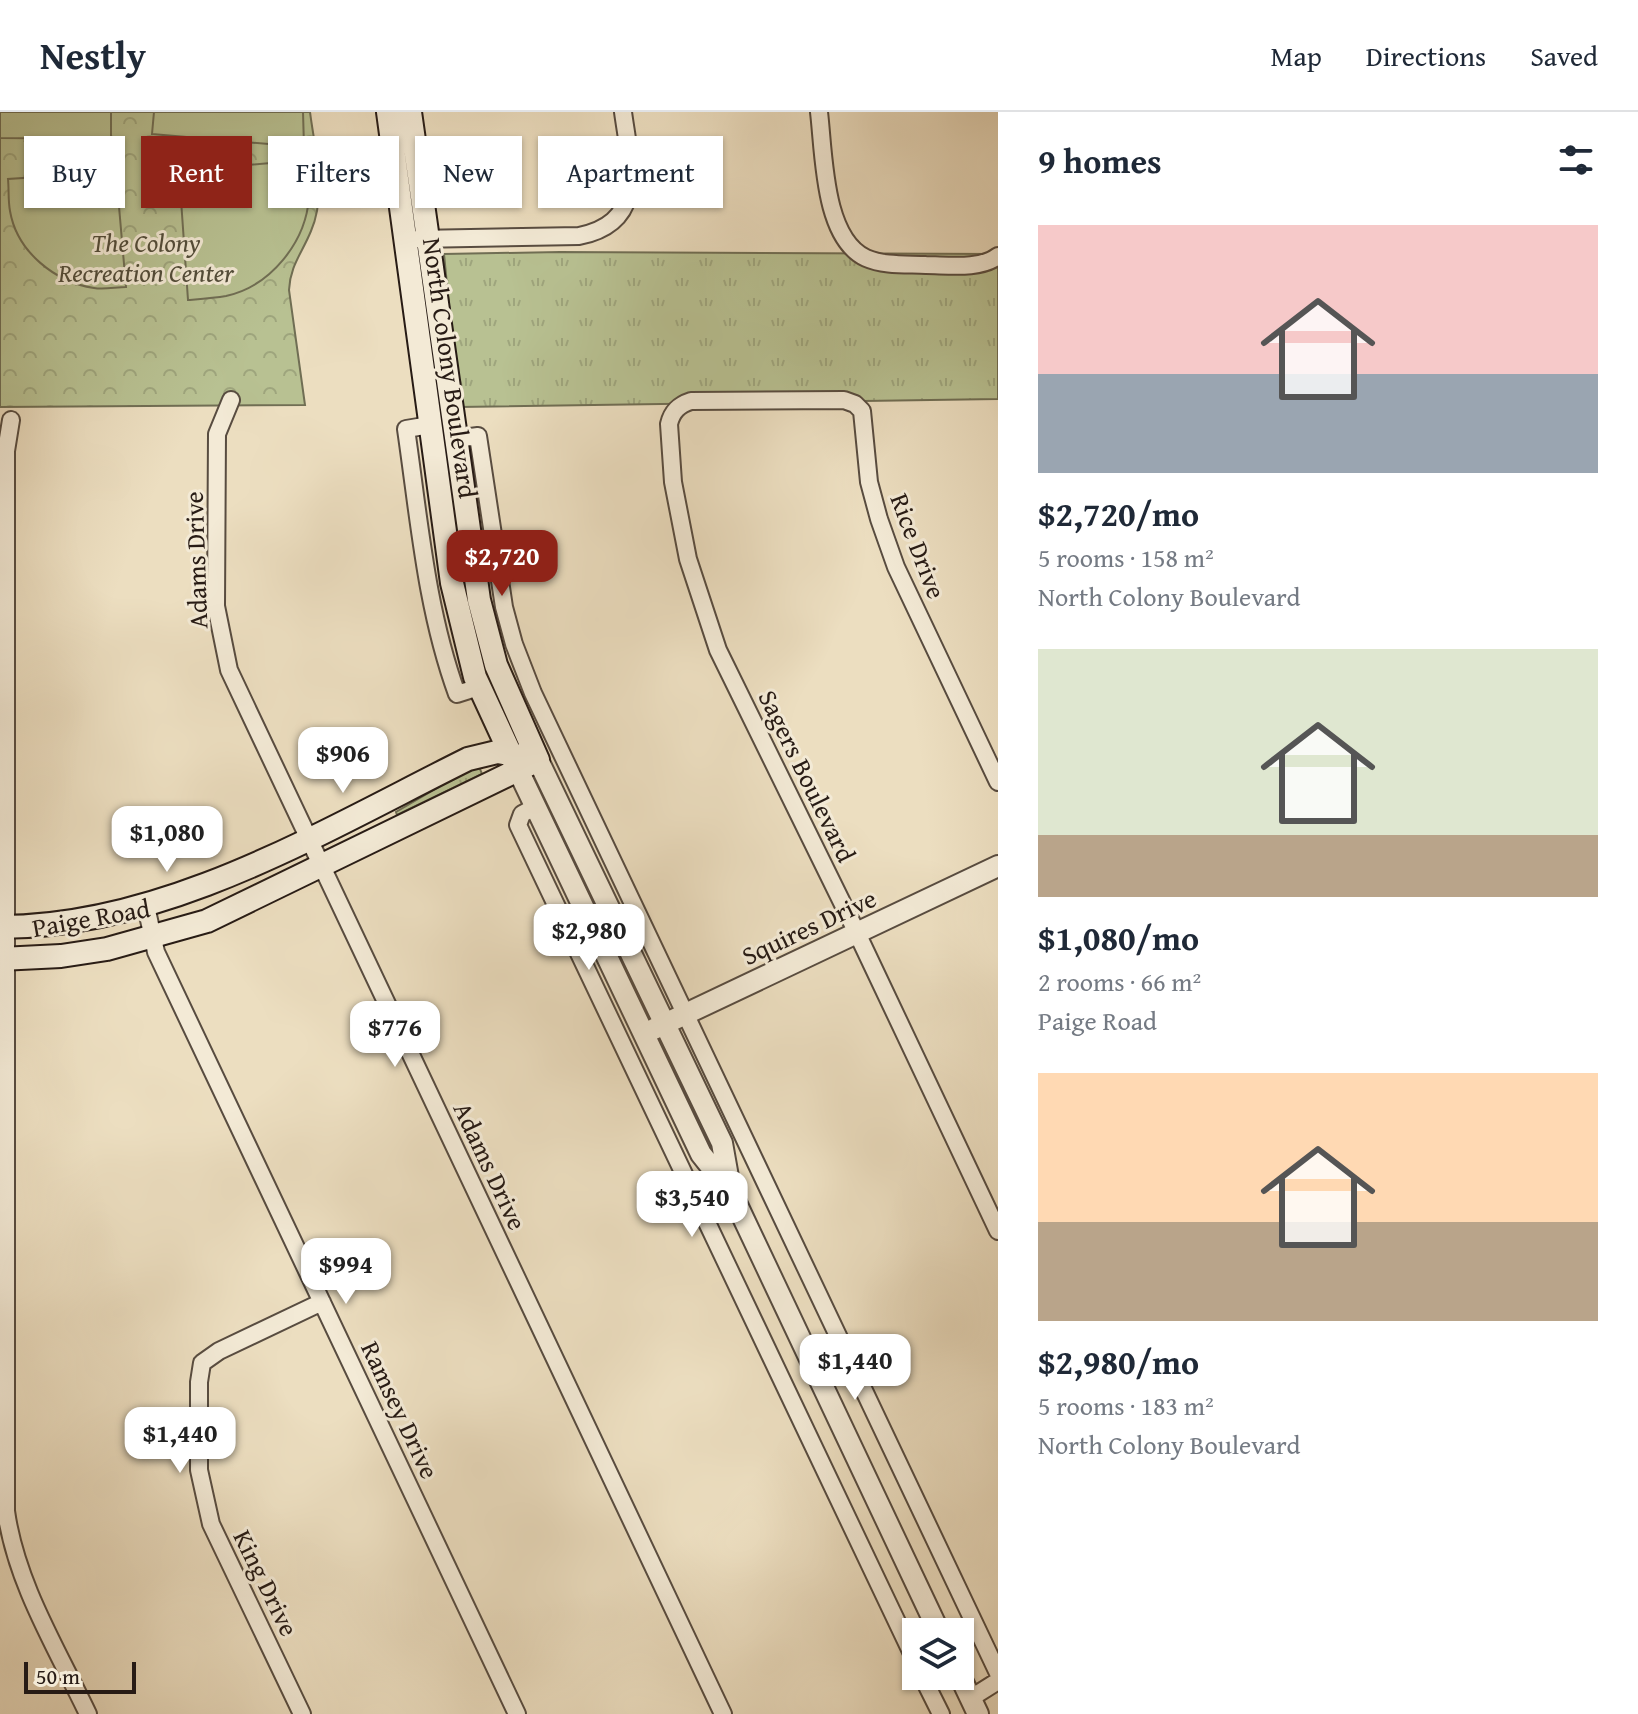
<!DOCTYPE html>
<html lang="en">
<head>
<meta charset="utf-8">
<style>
	:root { --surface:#fff; --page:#f2f2f3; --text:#1f2937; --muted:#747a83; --line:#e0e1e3; --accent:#8f2418 }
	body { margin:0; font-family:"Gentium Book Plus",serif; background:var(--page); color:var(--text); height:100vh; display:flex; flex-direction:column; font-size:30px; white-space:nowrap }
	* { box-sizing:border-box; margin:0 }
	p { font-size:26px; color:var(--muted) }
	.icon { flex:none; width:44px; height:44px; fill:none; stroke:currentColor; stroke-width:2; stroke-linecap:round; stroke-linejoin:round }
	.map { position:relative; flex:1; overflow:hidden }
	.panel { display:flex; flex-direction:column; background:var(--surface); width:640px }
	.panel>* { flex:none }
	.hud { position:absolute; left:24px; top:24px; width:760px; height:72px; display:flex; gap:16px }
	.buttons { position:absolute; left:902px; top:1506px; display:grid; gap:16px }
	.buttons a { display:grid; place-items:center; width:72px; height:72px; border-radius:0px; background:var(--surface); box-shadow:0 2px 6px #0004; font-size:40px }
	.scale { position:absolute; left:24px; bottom:20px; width:112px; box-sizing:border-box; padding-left:8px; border:4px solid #271b15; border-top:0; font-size:22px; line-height:28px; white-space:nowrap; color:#271b15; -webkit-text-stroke:6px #f3ead6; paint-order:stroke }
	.price { position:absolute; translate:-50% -68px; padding:0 18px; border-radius:16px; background:#fff; color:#222; font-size:26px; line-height:52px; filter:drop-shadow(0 2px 4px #0008) }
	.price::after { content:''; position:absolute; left:50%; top:48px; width:24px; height:18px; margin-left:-12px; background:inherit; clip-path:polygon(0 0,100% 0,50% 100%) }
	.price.active { background:var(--accent); color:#fff }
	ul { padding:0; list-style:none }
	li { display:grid; align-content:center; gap:16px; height:424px; padding:0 40px }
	li span { display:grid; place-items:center; height:248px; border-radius:0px; color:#555 }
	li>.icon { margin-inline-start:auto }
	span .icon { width:144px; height:144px; fill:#fffc; stroke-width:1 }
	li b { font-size:34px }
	h2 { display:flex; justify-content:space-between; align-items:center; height:96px; padding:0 40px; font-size:34px }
	.chip { padding:0 28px; border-radius:0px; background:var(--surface); box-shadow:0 2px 6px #0004; font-size:28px; line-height:72px }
	.chip.active { background:var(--accent); color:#fff }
	header { display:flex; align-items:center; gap:48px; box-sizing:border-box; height:112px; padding:0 40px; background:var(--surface); border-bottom:2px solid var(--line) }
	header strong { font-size:38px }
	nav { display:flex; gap:44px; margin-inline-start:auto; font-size:28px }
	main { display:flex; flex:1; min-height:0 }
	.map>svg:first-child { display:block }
	.grass { fill:url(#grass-tufts); stroke:#706e54; stroke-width:2 }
	.park { fill:url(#park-crowns); stroke:#706e54; stroke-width:2 }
	.pitch { fill:#b8c192; stroke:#706e54; stroke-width:2 }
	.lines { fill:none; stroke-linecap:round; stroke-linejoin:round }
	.minor-casing { stroke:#584c40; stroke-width:20 }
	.tertiary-casing { stroke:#584c40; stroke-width:24 }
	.secondary-casing { stroke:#271b15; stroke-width:26 }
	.minor { stroke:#f3ead6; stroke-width:16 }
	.tertiary { stroke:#f3ead6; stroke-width:20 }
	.secondary { stroke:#f3ead6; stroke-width:22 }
	.labels { text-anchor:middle; stroke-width:6; stroke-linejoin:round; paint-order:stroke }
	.park-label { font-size:26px; font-style:italic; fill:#524d3a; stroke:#f3ead6 }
	.street-label { font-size:26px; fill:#271b15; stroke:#f3ead6 }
</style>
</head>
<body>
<header>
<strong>Nestly</strong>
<nav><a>Map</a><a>Directions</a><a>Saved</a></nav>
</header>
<main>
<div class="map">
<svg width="998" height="1602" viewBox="0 0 998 1602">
	<defs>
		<pattern id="grass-tufts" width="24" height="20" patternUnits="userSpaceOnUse" patternTransform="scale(2)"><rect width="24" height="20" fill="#b8c192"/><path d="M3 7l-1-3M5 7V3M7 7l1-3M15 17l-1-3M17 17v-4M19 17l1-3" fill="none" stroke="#9ea57d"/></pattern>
		<pattern id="park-crowns" width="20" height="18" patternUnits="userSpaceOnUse" patternTransform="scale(2)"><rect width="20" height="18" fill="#b8c192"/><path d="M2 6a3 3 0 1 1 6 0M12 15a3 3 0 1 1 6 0" fill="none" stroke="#9ea57d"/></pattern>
	</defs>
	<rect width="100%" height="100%" fill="#ecdec0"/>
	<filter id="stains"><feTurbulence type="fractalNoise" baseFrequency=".0025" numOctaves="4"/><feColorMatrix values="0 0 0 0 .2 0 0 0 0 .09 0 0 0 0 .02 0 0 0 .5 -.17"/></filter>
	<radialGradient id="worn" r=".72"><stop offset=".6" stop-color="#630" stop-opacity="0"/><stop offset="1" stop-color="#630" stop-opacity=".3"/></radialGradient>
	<path class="grass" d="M560 140 998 142V287L459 295 444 142Z
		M478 652 482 662 397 703 396 700Z"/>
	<path class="park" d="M0 0H310C315 39 327 82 311 119 302 141 290 154 289 178L305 293 0 295Z"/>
	<path class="pitch" d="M0 0H111V27L0 26Z
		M154 0H303L304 35 152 22Z
		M304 48C306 59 310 73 309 85 306 130 271 174 226 184 214 186 200 187 188 188L179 59Z
		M116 60 126 175C116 175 104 178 94 176 55 170 17 140 10 99 8 89 9 77 8 67Z"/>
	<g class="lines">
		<defs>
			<path id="minor" d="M819 0C824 41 823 126 866 146 884 154 907 152 926 153 947 153 980 158 998 144
				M417 127 579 124C648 110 630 52 623 0
				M231 288 217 322 216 494 229 558 723 1602
				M11 308 6 339V1399C16 1471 57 1537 88 1602
				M430 313 406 317C419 406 426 497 457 582L479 575
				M455 327 478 324 504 495 514 532 533 581 998 1561
				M998 670 896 455 879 407 869 370 862 299 855 292 844 288 691 289C679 293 672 299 669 312L673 370 688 447 718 538 857 821 998 1119
				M535 695 522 702 518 713 916 1550
				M146 794 156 840 517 1602
				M922 1564 941 1602
				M971 1586 998 1569
				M302 1602 211 1412 199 1358V1270L202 1251 219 1239 322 1190"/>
			<path id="tertiary" d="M538 648 722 1031 730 1076
				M518 658 701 1042 731 1080 939 1520
				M654 917 998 754
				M960 1564 978 1602"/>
			<path id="secondary" d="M388 0 452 471 475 565 518 658
				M410 0 479 488 496 553 538 648
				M0 815C166 815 323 719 468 647L497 640 522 644
				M0 847 61 844 107 837 207 809 530 652"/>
		</defs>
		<use href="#minor" class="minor-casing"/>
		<use href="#tertiary" class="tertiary-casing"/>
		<use href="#secondary" class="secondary-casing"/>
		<use href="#minor" class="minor"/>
		<use href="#tertiary" class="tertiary"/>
		<use href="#secondary" class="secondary"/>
	</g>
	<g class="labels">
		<g class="park-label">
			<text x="146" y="140">The Colony<tspan x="146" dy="30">Recreation Center</tspan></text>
		</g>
		<g class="street-label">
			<text transform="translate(450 256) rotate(82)" y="9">North Colony Boulevard</text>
			<text transform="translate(918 434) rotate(69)" y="9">Rice Drive</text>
			<text transform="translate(196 448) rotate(-92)" y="9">Adams Drive</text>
			<text transform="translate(807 664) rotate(64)" y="9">Sagers Boulevard</text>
			<text transform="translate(91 806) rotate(-10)" y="9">Paige Road</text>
			<text transform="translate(809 815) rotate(-25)" y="9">Squires Drive</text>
			<text transform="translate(490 1054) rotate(65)" y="9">Adams Drive</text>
			<text transform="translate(400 1298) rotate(65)" y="9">Ramsey Drive</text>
			<text transform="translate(266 1471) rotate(64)" y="9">King Drive</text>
		</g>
	</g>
	<rect width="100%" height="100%" filter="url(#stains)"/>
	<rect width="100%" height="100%" fill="url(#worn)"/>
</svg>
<div class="buttons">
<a><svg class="icon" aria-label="layers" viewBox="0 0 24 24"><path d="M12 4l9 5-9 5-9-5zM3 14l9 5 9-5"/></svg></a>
</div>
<div class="scale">50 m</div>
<b class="price active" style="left:502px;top:486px">$2,720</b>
<b class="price" style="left:343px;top:683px">$906</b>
<b class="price" style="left:167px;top:762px">$1,080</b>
<b class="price" style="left:589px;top:860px">$2,980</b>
<b class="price" style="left:395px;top:957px">$776</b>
<b class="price" style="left:692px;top:1127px">$3,540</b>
<b class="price" style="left:346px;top:1194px">$994</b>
<b class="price" style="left:855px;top:1290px">$1,440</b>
<b class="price" style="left:180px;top:1363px">$1,440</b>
<div class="hud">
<a class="chip">Buy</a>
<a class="chip active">Rent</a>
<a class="chip">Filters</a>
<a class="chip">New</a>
<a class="chip">Apartment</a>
</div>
</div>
<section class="panel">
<h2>9 homes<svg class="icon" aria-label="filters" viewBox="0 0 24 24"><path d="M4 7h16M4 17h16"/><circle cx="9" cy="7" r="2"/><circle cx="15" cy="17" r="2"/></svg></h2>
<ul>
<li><span style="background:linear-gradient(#f6c9c9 60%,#9aa5b1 0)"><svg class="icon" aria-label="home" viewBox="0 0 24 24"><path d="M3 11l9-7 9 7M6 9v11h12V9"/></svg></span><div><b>$2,720/mo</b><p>5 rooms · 158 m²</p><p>North Colony Boulevard</p></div></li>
<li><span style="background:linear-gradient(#dfe7d0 75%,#b9a48a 0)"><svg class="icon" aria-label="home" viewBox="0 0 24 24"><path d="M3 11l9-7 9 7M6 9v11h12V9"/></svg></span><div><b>$1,080/mo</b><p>2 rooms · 66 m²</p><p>Paige Road</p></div></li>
<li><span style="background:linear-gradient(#ffd9b3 60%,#b9a48a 0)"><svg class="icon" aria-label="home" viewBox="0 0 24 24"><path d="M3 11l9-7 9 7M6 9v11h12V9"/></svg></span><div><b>$2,980/mo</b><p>5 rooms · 183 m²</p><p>North Colony Boulevard</p></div></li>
</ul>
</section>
</main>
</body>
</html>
